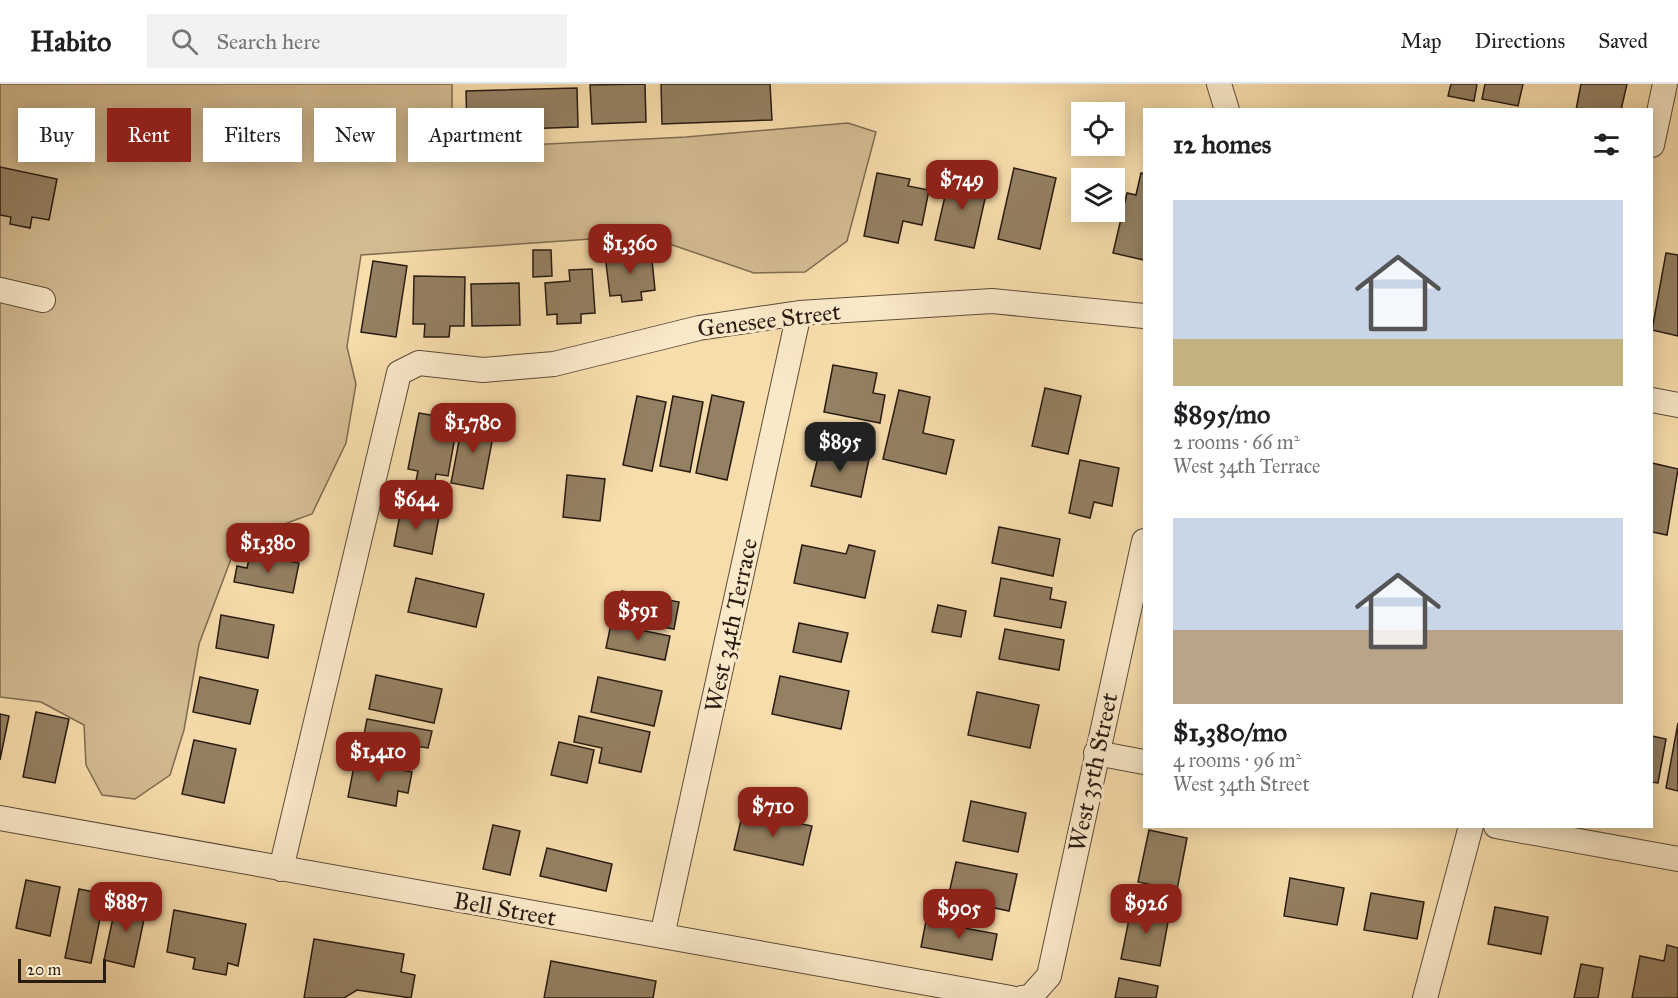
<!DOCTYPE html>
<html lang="en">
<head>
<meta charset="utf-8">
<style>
	:root { --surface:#fff; --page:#f2f2f2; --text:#202124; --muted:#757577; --line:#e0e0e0; --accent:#8f2418 }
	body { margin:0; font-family:"IM FELL Great Primer",serif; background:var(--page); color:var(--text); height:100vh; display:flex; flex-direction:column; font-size:22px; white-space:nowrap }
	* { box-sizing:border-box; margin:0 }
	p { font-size:20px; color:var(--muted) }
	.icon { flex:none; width:33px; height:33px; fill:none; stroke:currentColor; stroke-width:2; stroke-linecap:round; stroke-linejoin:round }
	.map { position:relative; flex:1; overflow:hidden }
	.details { position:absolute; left:1143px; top:24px; width:510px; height:720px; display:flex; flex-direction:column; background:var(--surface); border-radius:0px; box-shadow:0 3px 15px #0003 }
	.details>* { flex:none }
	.top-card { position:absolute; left:18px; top:24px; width:570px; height:54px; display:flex; gap:12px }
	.tools { position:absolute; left:1071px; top:18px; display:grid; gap:12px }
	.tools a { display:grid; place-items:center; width:54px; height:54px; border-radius:0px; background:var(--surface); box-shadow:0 3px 15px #0003; font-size:30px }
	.scale { position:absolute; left:18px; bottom:15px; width:88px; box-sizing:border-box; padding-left:6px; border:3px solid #271b12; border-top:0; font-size:16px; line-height:21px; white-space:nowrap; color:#271b12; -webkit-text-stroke:4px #fae9c9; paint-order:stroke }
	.price { position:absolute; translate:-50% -51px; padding:0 14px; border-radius:12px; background:var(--accent); color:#fff; font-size:20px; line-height:39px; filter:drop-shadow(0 2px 3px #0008) }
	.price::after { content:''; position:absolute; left:50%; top:36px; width:18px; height:14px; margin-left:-9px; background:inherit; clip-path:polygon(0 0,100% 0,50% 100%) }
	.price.active { background:#222; color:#fff }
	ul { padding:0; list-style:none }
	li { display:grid; align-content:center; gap:12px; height:318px; padding:0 30px }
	li span { display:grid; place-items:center; height:186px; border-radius:0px; color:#555 }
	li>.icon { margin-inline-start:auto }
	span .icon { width:108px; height:108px; fill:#fffc; stroke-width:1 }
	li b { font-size:26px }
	h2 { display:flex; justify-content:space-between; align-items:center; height:72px; padding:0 30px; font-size:26px }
	.tag { padding:0 21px; border-radius:0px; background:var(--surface); box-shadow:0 3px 15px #0003; font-size:21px; line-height:54px }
	.tag.active { background:var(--accent); color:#fff }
	header { display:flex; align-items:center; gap:36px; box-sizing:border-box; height:84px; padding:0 30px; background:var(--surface); border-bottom:2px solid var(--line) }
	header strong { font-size:28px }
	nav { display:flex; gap:33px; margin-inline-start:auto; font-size:21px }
	.search { width:420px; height:54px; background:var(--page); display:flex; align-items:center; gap:15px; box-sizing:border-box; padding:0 21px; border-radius:0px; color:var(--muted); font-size:22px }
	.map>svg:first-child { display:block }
	.green { fill:#d4bc92; stroke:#7e6c52; stroke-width:1.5 }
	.building { fill:#948062; stroke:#271b12; stroke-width:1.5 }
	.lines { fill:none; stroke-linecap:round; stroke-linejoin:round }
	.street-casing { stroke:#5b4c38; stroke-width:26 }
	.street { stroke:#fae9c9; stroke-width:24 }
	.labels { text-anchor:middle; stroke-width:6; stroke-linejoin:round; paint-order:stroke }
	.street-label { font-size:24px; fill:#271b12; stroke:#fae9c9 }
</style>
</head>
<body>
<header>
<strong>Habito</strong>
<div class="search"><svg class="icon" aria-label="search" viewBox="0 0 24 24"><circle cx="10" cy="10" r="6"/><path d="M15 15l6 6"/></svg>Search here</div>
<nav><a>Map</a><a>Directions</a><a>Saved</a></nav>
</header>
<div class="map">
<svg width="1678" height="914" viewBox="0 0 1678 914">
	<rect width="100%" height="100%" fill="#f8ddac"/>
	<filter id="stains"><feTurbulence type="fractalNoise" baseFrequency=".00333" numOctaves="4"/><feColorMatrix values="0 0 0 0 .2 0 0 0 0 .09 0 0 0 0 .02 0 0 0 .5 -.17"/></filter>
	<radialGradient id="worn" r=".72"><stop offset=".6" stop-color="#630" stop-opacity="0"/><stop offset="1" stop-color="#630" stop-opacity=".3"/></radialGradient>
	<path class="green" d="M0 0H452V46L467 64 686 53 848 39 876 48 847 157 805 188 754 189 655 155H591L361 171 347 263 356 300 346 359 312 430 265 447 234 467 199 560 184 646 170 691 135 715 102 711 86 681 84 641 41 618 0 613Z"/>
	<path class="building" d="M645 0 646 38 592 40 590 1Z
		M661 0H770L772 36 662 40Z
		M1451 0H1477L1474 17 1448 12Z
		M1485 0H1523L1518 22 1482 15Z
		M1581 0H1627L1621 26H1576Z
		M577 4 578 43 467 47 466 7Z
		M0 83 57 95 49 136 32 133 30 144 10 140 11 133 0 131Z
		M1014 84 1056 94 1040 165 998 155Z
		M877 89 910 95 908 102 929 106 922 141 903 137 898 159 864 152Z
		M1141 89 1144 90V176L1113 169 1127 109 1136 111Z
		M959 90 989 97 974 164 935 156 948 99 956 101Z
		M533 166H551L552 192 533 193Z
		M651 166 655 206 641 208 642 216 622 218 621 211 610 212 605 171Z
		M1666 169 1678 171V252L1652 246Z
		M373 177 407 182 396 253 361 248Z
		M592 185 595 229 581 230V239L557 240V230L547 231 545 199 570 197 569 186Z
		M414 192 465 193 464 242H450L449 253H424L425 240H413Z
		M519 199 520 241 472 242 471 200Z
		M833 281 877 289 873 309 885 311 880 339 824 328Z
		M1045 304 1081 312 1068 370 1032 362Z
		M899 306 930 313 923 349 954 356 946 390 883 375Z
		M712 311 744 318 727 396 696 389Z
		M637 312 666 318 652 387 623 381Z
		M673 312 703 318 690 388 660 382Z
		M419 329 458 336 448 392 436 390 432 416 413 412 418 387 408 385Z
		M463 336 495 342 483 405 451 399Z
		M820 365 869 375 861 413 811 402Z
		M1080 376 1119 384 1112 422 1094 418 1090 434 1069 429Z
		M1652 379 1678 385 1667 451 1652 448Z
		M567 391 605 395 600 437 563 433Z
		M401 425 439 433 432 470 394 462Z
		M999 443 1060 455 1053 492 992 479Z
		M802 461 846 470 849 461 875 467 865 514 794 499Z
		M250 470 299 479 293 509 234 498 237 482 247 484Z
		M416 494 484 510 476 543 408 528Z
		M1001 494 1052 504 1050 515 1066 518 1061 544 994 532Z
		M622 507 679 518 674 545 617 534Z
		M938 521 966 527 961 553 932 548Z
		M221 531 274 541 268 574 216 564Z
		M799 539 848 549 841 578 793 568Z
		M611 540 670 552 665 576 606 564Z
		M1005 545 1064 556 1059 586 999 575Z
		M376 591 442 605 434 639 369 625Z
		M780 592 849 607 841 645 772 630Z
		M200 593 258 606 250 640 193 628Z
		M598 593 662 607 654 642 591 628Z
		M977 608 1039 621 1030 664 968 651Z
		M36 628 69 635 55 699 23 693Z
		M0 630 9 632 0 676Z
		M579 632 650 648 641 688 599 679 602 664 574 658Z
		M367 635 432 647 428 664 415 662 411 681 360 671Z
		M1678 639V707L1666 704Z
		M1652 652 1666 655 1658 699 1652 698Z
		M194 656 236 665 224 719 182 710Z
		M559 658 594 666 587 699 551 691Z
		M355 677 412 688 408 709 398 707 396 722 348 713Z
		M971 717 1026 729 1018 768 963 757Z
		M743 728 812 742 803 781 734 766Z
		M493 741 520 747 510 791 483 785Z
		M1149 746 1187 754 1177 806 1138 798Z
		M547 764 612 780 606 807 540 792Z
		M956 778 1017 790 1009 827 948 814Z
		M1290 794 1344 804 1337 841 1284 832Z
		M26 796 60 803 50 852 16 844Z
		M79 805 105 810 91 879 65 874Z
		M1371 809 1424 818 1417 855 1364 846Z
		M117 815 147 821 134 883 104 876Z
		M1132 820 1170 827 1160 882 1121 875Z
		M1495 823 1548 833 1541 870 1488 860Z
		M174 826 246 840 238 882 228 879 226 891 193 885 195 874 167 868Z
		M926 837 997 850 992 876 921 863Z
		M314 855 404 870 401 888 415 891 411 914 357 906 344 914H304Z
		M1667 861 1678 864V914H1632L1640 872 1664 877Z
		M551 877 656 897 653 914H544Z
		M1581 880 1603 884 1598 914H1574Z
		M1119 894 1158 902 1156 914H1115Z"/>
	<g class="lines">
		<defs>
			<path id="street" d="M1219 0 1227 26
				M1652 61 1665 0
				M0 206 43 216
				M1652 316 1678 321
				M1096 669 1144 678
				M0 734 1011 914
				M1496 742 1678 775
				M281 785 399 289 419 279 483 286 554 280 699 244 799 229 992 217 1144 232
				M662 852 799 229
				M1022 914 1030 913 1049 892 1144 457
				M1425 914 1471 742"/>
		</defs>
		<use href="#street" class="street-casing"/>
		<use href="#street" class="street"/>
	</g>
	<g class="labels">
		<g class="street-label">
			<text transform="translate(769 236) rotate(-7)" y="8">Genesee Street</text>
			<text transform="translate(731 541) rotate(-78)" y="8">West 34th Terrace</text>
			<text transform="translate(1093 688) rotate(-78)" y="8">West 35th Street</text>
			<text transform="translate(505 825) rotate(10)" y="8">Bell Street</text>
		</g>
	</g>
	<rect width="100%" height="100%" filter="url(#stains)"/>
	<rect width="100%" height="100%" fill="url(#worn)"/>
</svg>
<div class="tools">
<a><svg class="icon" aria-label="locate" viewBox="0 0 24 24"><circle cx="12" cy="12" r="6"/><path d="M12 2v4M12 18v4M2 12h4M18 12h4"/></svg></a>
<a><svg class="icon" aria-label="layers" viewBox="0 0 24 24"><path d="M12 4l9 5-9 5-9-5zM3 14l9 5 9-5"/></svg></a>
</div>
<div class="scale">20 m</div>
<b class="price" style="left:962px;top:127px">$749</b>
<b class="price" style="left:630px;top:191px">$1,360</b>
<b class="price" style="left:473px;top:370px">$1,780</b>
<b class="price active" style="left:840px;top:389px">$895</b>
<b class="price" style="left:416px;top:447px">$644</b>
<b class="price" style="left:268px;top:490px">$1,380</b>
<b class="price" style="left:638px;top:558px">$591</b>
<b class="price" style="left:378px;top:699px">$1,410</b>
<b class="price" style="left:773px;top:754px">$710</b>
<b class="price" style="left:126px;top:849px">$887</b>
<b class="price" style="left:1146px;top:851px">$926</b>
<b class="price" style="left:959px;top:856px">$905</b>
<div class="top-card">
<a class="tag">Buy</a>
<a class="tag active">Rent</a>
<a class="tag">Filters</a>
<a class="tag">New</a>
<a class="tag">Apartment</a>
</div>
<section class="details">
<h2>12 homes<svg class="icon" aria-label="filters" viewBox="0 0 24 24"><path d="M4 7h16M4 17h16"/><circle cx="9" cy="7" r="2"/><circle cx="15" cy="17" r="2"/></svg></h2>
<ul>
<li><span style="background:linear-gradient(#c9d6e8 75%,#c2b280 0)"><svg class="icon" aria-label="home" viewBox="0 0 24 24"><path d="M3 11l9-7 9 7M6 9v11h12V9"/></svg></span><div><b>$895/mo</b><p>2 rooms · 66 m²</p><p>West 34th Terrace</p></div></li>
<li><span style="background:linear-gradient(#c9d6e8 60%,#b9a48a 0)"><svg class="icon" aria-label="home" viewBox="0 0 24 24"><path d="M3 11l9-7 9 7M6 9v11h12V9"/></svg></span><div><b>$1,380/mo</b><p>4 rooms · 96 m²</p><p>West 34th Street</p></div></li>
</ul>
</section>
</div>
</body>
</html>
